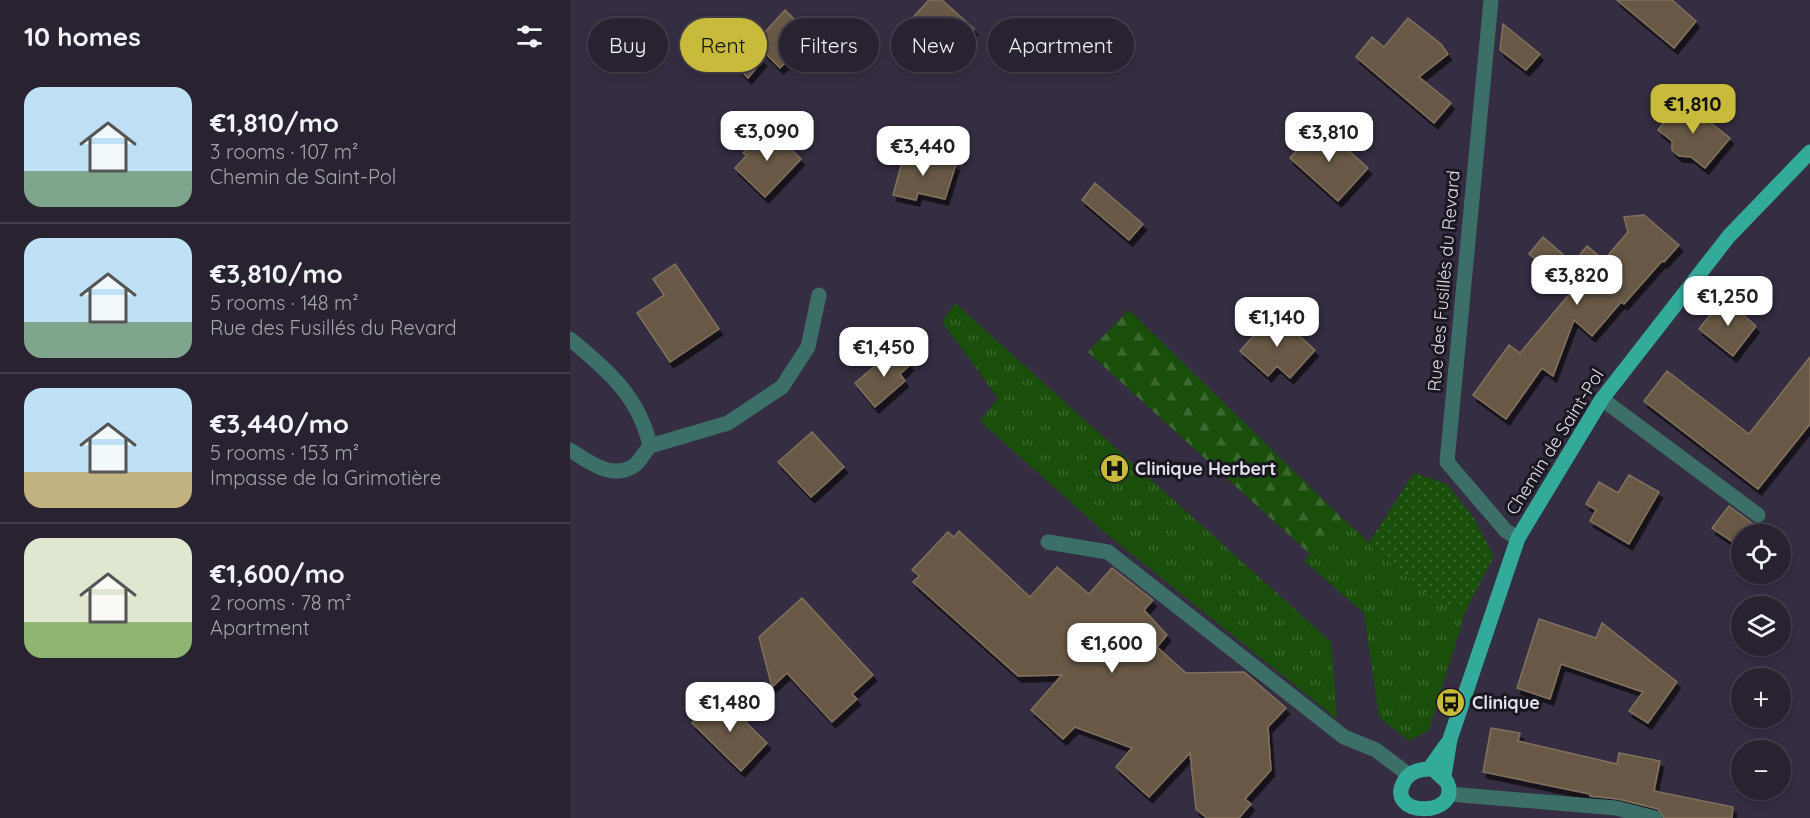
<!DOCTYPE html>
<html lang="en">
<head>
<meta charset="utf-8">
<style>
	:root { --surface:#282231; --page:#302a39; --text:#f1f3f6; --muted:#a5a4ab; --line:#443f4d; --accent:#c8bb3b }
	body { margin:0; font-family:Quicksand,sans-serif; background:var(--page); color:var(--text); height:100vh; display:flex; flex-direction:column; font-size:22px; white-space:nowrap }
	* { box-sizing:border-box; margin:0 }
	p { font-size:20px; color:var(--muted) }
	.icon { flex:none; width:33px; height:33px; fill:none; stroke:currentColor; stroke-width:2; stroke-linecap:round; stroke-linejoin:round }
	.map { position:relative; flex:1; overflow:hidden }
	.side { display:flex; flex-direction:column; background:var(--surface); width:570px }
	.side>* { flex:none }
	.hud { position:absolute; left:18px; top:18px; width:570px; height:54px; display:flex; gap:12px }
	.tools { position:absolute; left:1161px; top:524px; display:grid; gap:12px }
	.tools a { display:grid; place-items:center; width:60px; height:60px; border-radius:50%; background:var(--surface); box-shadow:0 3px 9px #0003,0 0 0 2px var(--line); font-size:30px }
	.price { position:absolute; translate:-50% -51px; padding:0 14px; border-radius:12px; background:#fff; color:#222; font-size:20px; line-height:39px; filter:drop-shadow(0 2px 3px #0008) }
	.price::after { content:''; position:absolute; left:50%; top:36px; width:18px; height:14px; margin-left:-9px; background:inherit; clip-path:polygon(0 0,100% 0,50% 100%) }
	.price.active { background:var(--accent); color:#111 }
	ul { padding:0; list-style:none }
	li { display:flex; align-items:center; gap:18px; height:150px; padding:0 24px }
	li+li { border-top:2px solid var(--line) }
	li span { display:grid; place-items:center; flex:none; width:168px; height:120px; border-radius:18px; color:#555 }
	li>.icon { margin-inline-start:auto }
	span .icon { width:72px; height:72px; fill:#fffc; stroke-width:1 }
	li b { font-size:26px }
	h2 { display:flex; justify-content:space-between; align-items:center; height:72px; padding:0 24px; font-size:26px }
	.chip { padding:0 21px; border-radius:27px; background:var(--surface); box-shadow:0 3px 9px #0003,0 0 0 2px var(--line); font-size:21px; line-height:54px }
	.chip.active { background:var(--accent); color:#111 }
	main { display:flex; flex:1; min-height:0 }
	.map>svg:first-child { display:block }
	.grass { fill:url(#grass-tufts) }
	.forest { fill:url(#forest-firs) }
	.park { fill:url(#park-dots) }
	.building { fill:#685945; stroke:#81715d; stroke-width:1.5; filter:url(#shadow) }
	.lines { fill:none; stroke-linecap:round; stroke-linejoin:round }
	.minor { stroke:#3c6f67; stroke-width:15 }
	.major { stroke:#33ab9b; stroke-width:15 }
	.labels { text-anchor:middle; stroke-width:6; stroke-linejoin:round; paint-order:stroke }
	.street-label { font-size:18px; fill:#e4dfec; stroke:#1b1720 }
	.poi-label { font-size:18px; font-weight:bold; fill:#e4dfec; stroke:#1b1720; text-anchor:start }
</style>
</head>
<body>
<main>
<section class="side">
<h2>10 homes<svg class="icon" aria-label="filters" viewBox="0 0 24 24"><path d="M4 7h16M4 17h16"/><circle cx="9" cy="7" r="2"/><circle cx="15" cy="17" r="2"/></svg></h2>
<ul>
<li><span style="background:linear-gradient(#bfe0f5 70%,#7fa58c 0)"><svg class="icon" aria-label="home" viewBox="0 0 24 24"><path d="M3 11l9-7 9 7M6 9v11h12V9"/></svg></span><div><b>€1,810/mo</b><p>3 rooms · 107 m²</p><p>Chemin de Saint-Pol</p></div></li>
<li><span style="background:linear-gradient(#bfe0f5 70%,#7fa58c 0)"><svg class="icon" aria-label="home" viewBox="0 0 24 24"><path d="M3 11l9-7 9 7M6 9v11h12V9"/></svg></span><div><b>€3,810/mo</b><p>5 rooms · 148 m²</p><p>Rue des Fusillés du Revard</p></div></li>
<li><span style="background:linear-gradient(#bfe0f5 70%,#c2b280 0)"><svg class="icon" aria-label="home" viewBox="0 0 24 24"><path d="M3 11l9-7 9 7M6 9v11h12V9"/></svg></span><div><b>€3,440/mo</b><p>5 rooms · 153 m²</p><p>Impasse de la Grimotière</p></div></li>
<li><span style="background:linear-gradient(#dfe7d0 70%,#8fb573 0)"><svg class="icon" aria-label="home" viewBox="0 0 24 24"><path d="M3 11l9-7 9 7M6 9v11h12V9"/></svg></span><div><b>€1,600/mo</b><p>2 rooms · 78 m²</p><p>Apartment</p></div></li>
</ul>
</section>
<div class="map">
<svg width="1240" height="818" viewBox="0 0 1240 818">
	<defs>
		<pattern id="grass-tufts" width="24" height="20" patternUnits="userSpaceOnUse" patternTransform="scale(1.5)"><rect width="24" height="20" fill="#1a4f0b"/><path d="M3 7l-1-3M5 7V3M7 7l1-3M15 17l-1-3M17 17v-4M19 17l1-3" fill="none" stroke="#3b682f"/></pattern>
		<pattern id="forest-firs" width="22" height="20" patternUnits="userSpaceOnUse" patternTransform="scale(1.5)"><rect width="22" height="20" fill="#1a4f0b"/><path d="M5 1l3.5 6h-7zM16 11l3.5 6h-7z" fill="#3b682f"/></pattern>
		<pattern id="park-dots" width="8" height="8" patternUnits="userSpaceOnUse" patternTransform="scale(1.5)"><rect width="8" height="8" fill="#1a4f0b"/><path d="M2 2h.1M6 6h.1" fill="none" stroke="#3b682f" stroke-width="1.8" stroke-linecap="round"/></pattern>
		<filter id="shadow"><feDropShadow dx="3.5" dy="6" stdDeviation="0" flood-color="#0009"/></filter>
	</defs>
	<rect width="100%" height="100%" fill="#352d41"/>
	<path class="grass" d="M385 303 761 642 767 719 532 530 410 421 428 398 372 322Z
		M772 518 865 601 896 610 859 730 839 741 809 717 794 613 734 561Z"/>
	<path class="forest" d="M559 310 772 518 740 554 518 352Z"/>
	<path class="park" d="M844 473 877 484 903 517 924 556 896 610 865 601 798 544Z"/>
	<path class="building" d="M359 0H372L404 29 371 64 335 26Z
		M1047 0H1102L1126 21 1104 48Z
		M215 10 241 36 210 68 185 43Z
		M838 18 871 44 878 54 849 77 881 103 864 123 786 57 802 37 814 47Z
		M933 24 970 54 956 70 930 50Z
		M171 39 193 60 178 78 157 56Z
		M1112 100 1160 138 1135 168 1121 157 1109 156 1102 150V141L1088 130Z
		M750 125 798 168 768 201 720 158Z
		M198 127 231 159 195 197 165 168 177 155 173 153Z
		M335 151 386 164 375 199 348 193 346 200 323 195Z
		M525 183 573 224 559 240 512 200Z
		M1074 215 1109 245 1094 262 1092 261 1054 304 1051 302 1022 336 1004 320 983 376 972 368 936 419 903 395 939 345 950 353 1002 291 959 254 973 237 1003 263 1017 246 1034 260 1058 232 1054 217Z
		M105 264 149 329 100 362 67 313 94 295 83 279Z
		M1154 298 1186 326 1163 356 1129 329Z
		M704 313 745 350 720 378 707 366 698 376 670 351Z
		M326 348 340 365 330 374 335 381 305 407 285 383Z
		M1240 357V424L1188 489 1074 401 1097 371 1179 434Z
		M242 432 274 467 241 497 208 462Z
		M1059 475 1089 492 1059 544 1020 521 1026 510 1016 504 1029 482 1048 493Z
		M1159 506 1182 523 1200 534H1172V548L1142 528Z
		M389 531 460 597 487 567 519 594 542 568 583 600 574 610 597 635 587 647 616 673 674 672 716 708 698 727 701 770 675 799 681 804 669 818H637L626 809 620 753 579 797 546 767 562 748 505 727 493 739 461 710 492 675 448 676 343 582 349 576 342 570 378 532 384 537Z
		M232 598 303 675 282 694 287 699 262 722 217 673 202 687 189 637Z
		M969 619 1026 638 1032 623 1107 682 1078 723 1059 711 1073 692 991 664 980 699 947 688Z
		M148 695 197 743 171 771 122 723Z
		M921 728 950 733 948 741 1047 764 1049 753 1090 761 1084 791 1163 807 1162 818H1094L1088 809 1048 799 1020 796V794L913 772Z"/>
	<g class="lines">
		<path class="minor" d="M921 0 877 462 936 531 948 538
			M0 339C37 370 69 396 80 446 75 451 71 460 65 465 43 481 19 462 0 450
			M1032 399 1188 515
			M80 446 158 423 212 387 238 347 249 295
			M478 542 538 552 774 737 806 750 839 775
			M879 794 1046 808 1085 818"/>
		<path class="major" d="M865 771 877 782C893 818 812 818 835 780 841 771 850 769 859 769L877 744
			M874 776 880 739 948 538 1032 399 1159 236 1240 152"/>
	</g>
	<defs>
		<symbol id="hospital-disc" viewBox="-11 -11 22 22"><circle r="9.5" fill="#c8bb3b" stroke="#1b1720"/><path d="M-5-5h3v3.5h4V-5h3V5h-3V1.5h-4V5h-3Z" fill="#111"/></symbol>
		<symbol id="bus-disc" viewBox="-11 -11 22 22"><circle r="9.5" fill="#c8bb3b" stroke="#1b1720"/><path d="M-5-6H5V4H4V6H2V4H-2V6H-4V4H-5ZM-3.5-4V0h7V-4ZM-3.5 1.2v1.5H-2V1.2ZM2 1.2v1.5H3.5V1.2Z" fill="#111"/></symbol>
	</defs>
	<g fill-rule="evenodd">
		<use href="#hospital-disc" x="528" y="452" width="33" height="33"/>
		<use href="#bus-disc" x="864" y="686" width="33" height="33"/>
	</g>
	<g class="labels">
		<g class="street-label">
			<text transform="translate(874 281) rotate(-85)" y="6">Rue des Fusillés du Revard</text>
			<text transform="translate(985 442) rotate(-58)" y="6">Chemin de Saint-Pol</text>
		</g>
		<g class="poi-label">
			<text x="565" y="475">Clinique Herbert</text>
			<text x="902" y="709">Clinique</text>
		</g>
	</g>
</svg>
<div class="tools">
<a><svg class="icon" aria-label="locate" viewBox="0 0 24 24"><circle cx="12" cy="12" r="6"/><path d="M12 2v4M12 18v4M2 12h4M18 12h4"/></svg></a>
<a><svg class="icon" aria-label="layers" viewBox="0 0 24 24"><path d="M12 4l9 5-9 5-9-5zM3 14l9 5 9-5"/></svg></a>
<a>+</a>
<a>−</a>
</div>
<b class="price active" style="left:1123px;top:135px">€1,810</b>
<b class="price" style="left:197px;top:162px">€3,090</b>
<b class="price" style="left:759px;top:163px">€3,810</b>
<b class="price" style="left:353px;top:177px">€3,440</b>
<b class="price" style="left:1007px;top:306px">€3,820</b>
<b class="price" style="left:1158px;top:327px">€1,250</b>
<b class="price" style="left:707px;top:348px">€1,140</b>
<b class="price" style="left:314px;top:378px">€1,450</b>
<b class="price" style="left:542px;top:674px">€1,600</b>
<b class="price" style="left:160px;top:733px">€1,480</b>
<div class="hud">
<a class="chip">Buy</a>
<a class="chip active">Rent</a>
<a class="chip">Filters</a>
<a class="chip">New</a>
<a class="chip">Apartment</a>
</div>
</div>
</main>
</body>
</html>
